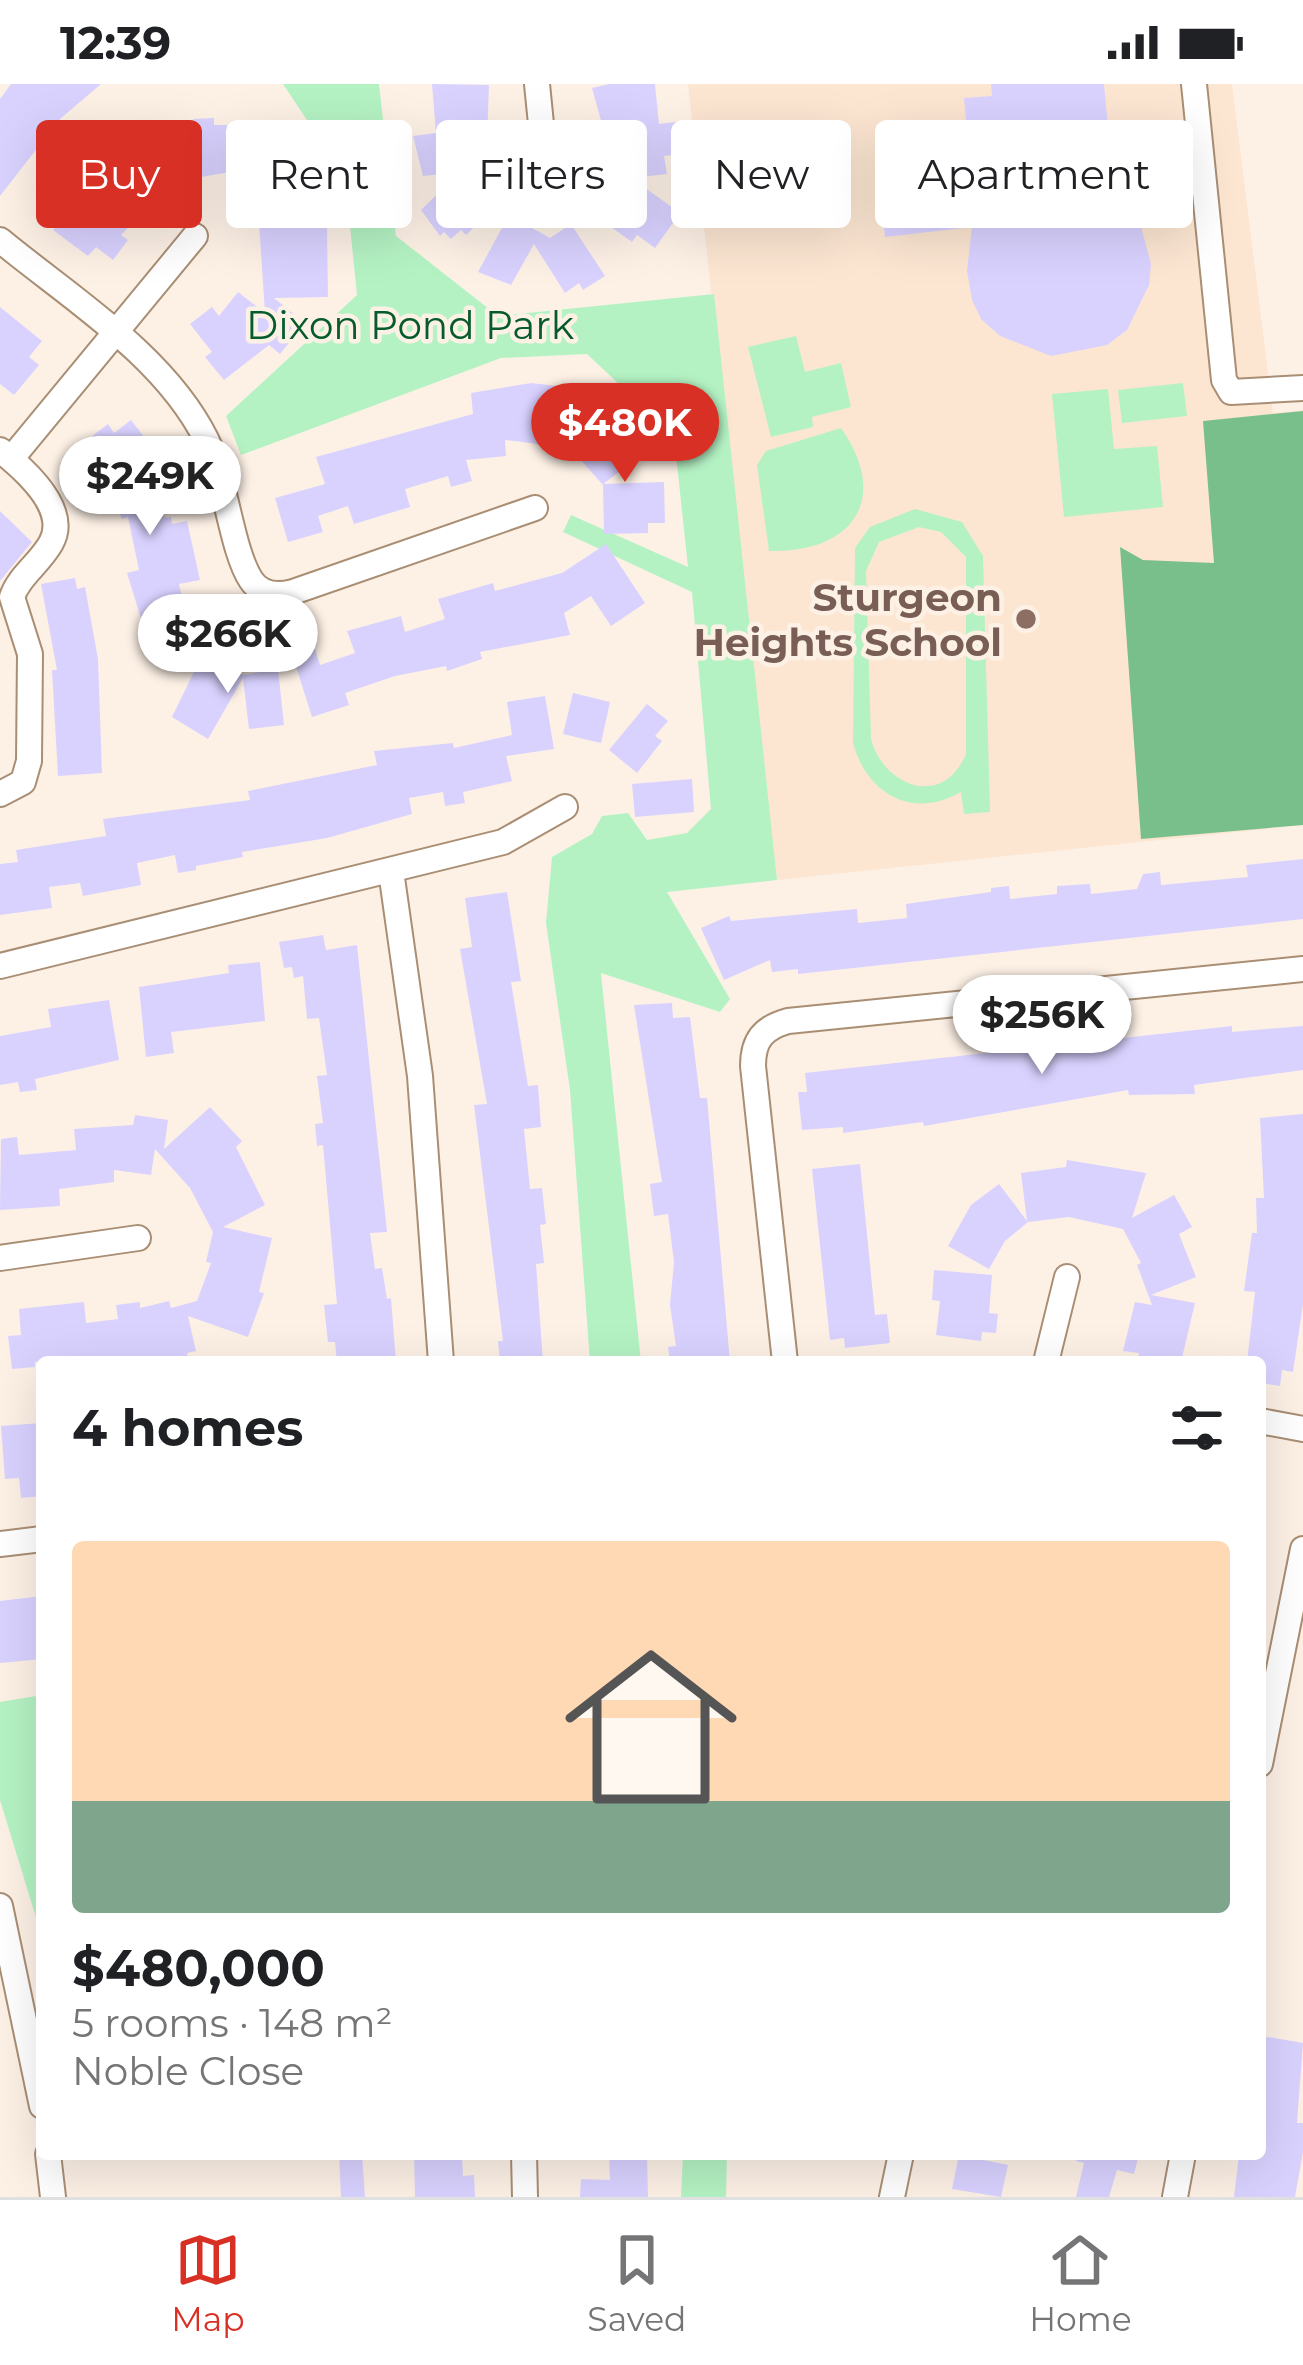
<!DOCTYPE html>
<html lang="en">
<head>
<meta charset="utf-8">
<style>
	:root { --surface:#fff; --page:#f6f6f6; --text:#202124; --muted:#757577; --line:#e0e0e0; --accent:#d93025 }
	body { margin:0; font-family:Montserrat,sans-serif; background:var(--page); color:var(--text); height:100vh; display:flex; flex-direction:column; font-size:45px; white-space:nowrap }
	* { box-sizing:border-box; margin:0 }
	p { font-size:39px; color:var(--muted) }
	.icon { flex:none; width:66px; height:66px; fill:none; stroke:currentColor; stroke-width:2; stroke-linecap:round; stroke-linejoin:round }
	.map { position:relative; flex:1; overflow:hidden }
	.sheet { position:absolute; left:36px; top:1272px; width:1230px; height:804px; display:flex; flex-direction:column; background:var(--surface); border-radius:12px; box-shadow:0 12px 48px #0002 }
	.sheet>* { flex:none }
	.hud { position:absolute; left:36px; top:36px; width:1233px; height:108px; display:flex; gap:24px }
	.price { position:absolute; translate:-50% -102px; padding:0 27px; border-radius:42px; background:#fff; color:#222; font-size:39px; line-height:78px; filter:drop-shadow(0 3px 6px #0008) }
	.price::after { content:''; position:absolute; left:50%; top:72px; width:36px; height:27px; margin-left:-18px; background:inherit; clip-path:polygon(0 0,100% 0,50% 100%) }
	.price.selected { background:var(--accent); color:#fff }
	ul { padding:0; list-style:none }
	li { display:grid; align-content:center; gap:24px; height:636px; padding:0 36px }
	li+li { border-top:3px solid var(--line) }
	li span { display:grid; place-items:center; height:372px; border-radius:12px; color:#555 }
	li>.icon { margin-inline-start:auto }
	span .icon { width:216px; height:216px; fill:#fffc; stroke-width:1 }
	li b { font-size:51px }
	h2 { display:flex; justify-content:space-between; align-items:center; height:144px; padding:0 36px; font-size:51px }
	.pill { padding:0 42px; border-radius:12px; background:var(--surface); box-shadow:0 12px 48px #0002; font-size:42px; line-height:108px }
	.pill.selected { background:var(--accent); color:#fff }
	.status { display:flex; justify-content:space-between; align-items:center; height:84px; padding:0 60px; background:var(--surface); direction:ltr }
	.status svg { height:33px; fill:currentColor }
	.tabs { display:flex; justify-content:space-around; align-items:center; height:168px; border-top:3px solid var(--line); background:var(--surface); font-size:33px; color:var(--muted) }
	.tabs a { display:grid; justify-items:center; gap:6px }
	.tabs .selected { color:var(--accent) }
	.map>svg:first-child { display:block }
	.built { fill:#fce6d2 }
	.green { fill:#b4f2c3; fill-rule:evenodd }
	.forest { fill:#79bf8c }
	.building { fill:#d9d2ff }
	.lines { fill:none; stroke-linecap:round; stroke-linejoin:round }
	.minor-casing { stroke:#a98e74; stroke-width:28 }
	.minor { stroke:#fff; stroke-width:24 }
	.education-dot { fill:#8d6e63; stroke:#fdf1e6; stroke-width:4.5 }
	.labels { text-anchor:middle; stroke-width:9; stroke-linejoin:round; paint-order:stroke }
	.park-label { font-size:39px; fill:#065b2c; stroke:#fdf1e6 }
	.education-label { font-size:39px; font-weight:bold; fill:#785e54; stroke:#fdf1e6; text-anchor:end }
</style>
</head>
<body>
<div class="status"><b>12:39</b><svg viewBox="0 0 49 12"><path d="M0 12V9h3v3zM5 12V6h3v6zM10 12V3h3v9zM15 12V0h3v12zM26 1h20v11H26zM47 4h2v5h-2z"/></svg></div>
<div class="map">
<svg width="1303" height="2113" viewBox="0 0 1303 2113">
	<rect width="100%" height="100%" fill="#fdf1e6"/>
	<path class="built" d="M688 0H1232L1273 329 1303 326V741L777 796Z"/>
	<path class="green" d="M283 0H379L396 152 498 232 714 210 777 796 667 808 730 915 720 928 601 889 641 1278H590L570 1006 546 839 552 773 592 750 602 732 628 729 647 756 687 749 711 725 692 508 563 448 571 431 688 483 674 352 587 270 501 274 241 371 226 332 357 211 345 93Z
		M796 252 805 288 841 279 851 323 812 333 813 343 771 353 748 263Z
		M1183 299 1187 332 1122 339 1118 306Z
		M1108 305 1114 365 1157 362 1163 423 1064 433 1052 310Z
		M841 344C891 415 853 469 769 467L757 381 766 367Z
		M915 425 962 438 983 472 990 728 964 730 961 708C912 736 867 710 853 659L855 464 870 443ZM919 443 941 448 966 473V670C943 725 884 703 871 655L866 487 879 458Z
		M42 1611V1853L0 1716V1618Z
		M683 2070H727L726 2113H681Z"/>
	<path class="forest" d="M1303 327V741L1141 755 1120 463 1143 476 1214 479 1203 337Z"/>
	<path class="building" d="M11 0H101L60 35 0 112V15Z
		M432 0 489 1 487 57H482L483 69 466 71 464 87 497 121 466 151 461 146 451 155 444 148 440 152 421 126 460 88 423 92 413 52 436 49Z
		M609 0H655L659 40 676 38 680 70 664 72 667 90 631 94 628 71 611 73 592 4Z
		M991 0H1104L1111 76 1143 73 1145 95 1112 100 1140 139 1151 180 1149 201 1127 246 1107 261 1051 272 1000 252 981 235 972 216 967 187 972 143 885 153 875 68 968 57 964 14 992 12Z
		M214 34V41H227L229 86 267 41 295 63 258 107 320 98 327 143 328 213 274 214 305 239 280 270 269 261 224 296 205 273 212 268 190 240 212 223 219 232 238 208 265 229 257 108 230 88 143 103 135 53 193 44V35Z
		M110 82 134 105 122 107 144 127 121 151 128 156 113 176 96 163 88 172 53 146Z
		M634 96 680 129 655 164 637 151 632 158 604 138Z
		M509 131 550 154 571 140 605 192 583 206 579 199 565 209 534 160 511 201 478 188Z
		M0 223 42 257 29 273 39 281 14 311 0 300Z
		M531 299 573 304 570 364 505 356 506 372 466 376 472 397 451 403 448 392 405 405 410 423 354 440 348 422 318 432 323 448 288 458 275 414 325 400 316 373 473 330 471 309Z
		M131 336 161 375 170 401 155 407 165 434 171 433 172 440 187 437 200 496 179 500 187 535 197 531 208 558 155 580 127 489 139 486 128 433 122 435 110 404 79 362 108 340 114 349Z
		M626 338 647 367 603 400 664 398 665 439H648V449L604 450 603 401 579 374Z
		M0 427 32 458 0 497Z
		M606 460 645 519 611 542 591 512 564 529 570 551 480 568 482 575 447 587 446 582 395 592 345 609 349 621 312 633 293 573 315 565 320 581 355 569 347 547 401 532 405 548 445 535 438 515 493 499 495 507 562 489Z
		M75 494 77 505 85 503 98 575 102 689 58 692 52 586H57L41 500Z
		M208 559 215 575 243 591 278 585 284 641 249 645 243 594 208 655 172 633Z
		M573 609 610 618 601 659 563 650Z
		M545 612 554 665 506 672 512 697 463 708 465 719 445 722 443 708 409 714 412 730 327 754 242 768 243 773 196 782V786L178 789 175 771 137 779 141 801 83 812 80 799 49 803 52 824 0 831V780L18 778 16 766 106 752 103 735 250 716 248 707 377 681 374 667 453 659 454 664 512 651 507 618Z
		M647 620 668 637 655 652 662 657 637 689 609 666Z
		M692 695 694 728 635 733 632 700Z
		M1303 775V835L1259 840 798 890V885L772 888 770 876 724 896 701 844 729 832 731 837 857 825 858 839 907 834 906 820 991 808V804L1009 802 1010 815 1057 810V802L1090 800 1091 810 1137 805 1143 790 1160 788 1161 801 1248 793 1246 781Z
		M507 808 521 897 511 898 521 959 528 1002 538 1001 541 1043 524 1045 530 1105 542 1104 546 1140 540 1141 544 1179 536 1180 543 1278H500L498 1257H503L474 1021 487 1020 460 865 472 863 465 814Z
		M323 851 326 866 357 861 387 1148 370 1149 375 1185 382 1184 387 1215 391 1214 396 1278H337L335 1258H328L324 1221 337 1220 323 1061 317 1062 315 1040 323 1039 317 992 327 991 319 934 307 935 303 892 294 894 292 883 284 884 279 858Z
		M260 878 265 937 171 948 174 969 146 973 139 903 229 889 228 881Z
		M109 916 119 976 35 995 37 1006 20 1008 18 998 0 1001V952L51 943 48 925Z
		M672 919 673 934 690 933 700 1014H707L730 1278H670L668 1263 676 1262 670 1221 674 1178 668 1130 654 1132 650 1100 662 1098 634 921Z
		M1232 942V948L1303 942V986L1194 1001 1195 1010 1129 1011 1128 1006 924 1042 923 1038 843 1049V1043L802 1046 798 1008H807L805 989Z
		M210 1023 242 1057 236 1063 265 1121 223 1143 272 1154 259 1208 264 1209 248 1253 188 1232 196 1267 187 1269 189 1278H35V1283L12 1285 8 1252 21 1251 19 1225 84 1218 86 1239 118 1235 116 1221 140 1218V1224L169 1217 171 1224 197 1217 211 1179 206 1178 213 1148 190 1104 155 1065 151 1091 114 1086V1098L59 1105 60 1122 0 1126 1 1055 17 1053 19 1071 76 1066 74 1045 133 1041 135 1031 168 1036 164 1065Z
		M1303 1030V1220L1293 1288 1282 1286 1280 1302 1260 1299V1278H1247L1255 1208 1244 1207 1252 1149H1257L1256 1114H1264L1260 1034Z
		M1067 1076 1146 1089 1132 1134 1174 1111 1192 1143 1179 1150 1196 1193 1151 1211 1195 1219 1181 1278 1138 1277 1139 1269 1123 1267 1135 1218 1152 1221 1137 1181 1141 1179 1123 1145 1069 1133 1028 1138 1005 1157 989 1185 948 1162 971 1121 999 1100 1027 1137 1021 1089 1066 1083Z
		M860 1080 875 1231 887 1230 890 1259 845 1264 844 1254 830 1256 812 1085Z
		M934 1186 992 1191 989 1229 998 1230 996 1249 982 1248 981 1257 936 1251 940 1217 932 1216Z
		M41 1339 42 1412 21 1414 19 1394 5 1395 1 1342Z
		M42 1512V1575L0 1579V1517Z
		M1262 1952 1303 1959 1297 2039H1303V2068L1295 2113H1234L1239 2071 1260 2073Z
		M339 2070H362L365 2113H341Z
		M414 2070H462L463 2092 474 2091 475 2113H415Z
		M609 2070H647L648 2113H580L581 2095 610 2096Z
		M1077 2070H1139L1134 2090 1117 2086 1109 2113H1076L1084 2079 1076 2077Z
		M959 2071 1008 2081 1001 2113 952 2105Z"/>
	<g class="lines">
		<defs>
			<path id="minor" d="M537 0 545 80
				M1194 0 1224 296 1231 308 1303 304
				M0 156C70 214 164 271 206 355 226 395 231 465 251 496 261 511 278 512 293 508L535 424
				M0 366C24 385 70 425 51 459 40 479 19 492 12 513L30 570 29 677 23 698 0 710
				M11 375 195 152
				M391 787 420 992 441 1278
				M0 882 503 758 565 723
				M0 1174 138 1154
				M785 1278 753 982C753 956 763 944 788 937L1303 885
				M1046 1278 1067 1193
				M1260 1337 1303 1345
				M0 1460 42 1455
				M1260 1680 1303 1465
				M0 1822 42 2022
				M48 2070 53 2113
				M524 2070 525 2113
				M892 2113 901 2070
				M1175 2113 1183 2070"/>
		</defs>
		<use href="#minor" class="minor-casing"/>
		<use href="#minor" class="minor"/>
	</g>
	<circle class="education-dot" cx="1026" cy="535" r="12"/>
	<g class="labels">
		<g class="park-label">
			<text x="410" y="255">Dixon Pond Park</text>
		</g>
		<g class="education-label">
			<text x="1002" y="527">Sturgeon<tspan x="1002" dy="45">Heights School</tspan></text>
		</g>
	</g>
</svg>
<b class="price selected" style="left:625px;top:401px">$480K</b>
<b class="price" style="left:150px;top:454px">$249K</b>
<b class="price" style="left:228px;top:612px">$266K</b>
<b class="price" style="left:1042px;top:993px">$256K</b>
<div class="hud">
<a class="pill selected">Buy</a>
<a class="pill">Rent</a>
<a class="pill">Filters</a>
<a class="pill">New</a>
<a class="pill">Apartment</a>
</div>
<section class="sheet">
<h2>4 homes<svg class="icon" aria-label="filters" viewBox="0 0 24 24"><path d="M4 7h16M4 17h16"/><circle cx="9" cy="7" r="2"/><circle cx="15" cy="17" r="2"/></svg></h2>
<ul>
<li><span style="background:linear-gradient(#ffd9b3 70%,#7fa58c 0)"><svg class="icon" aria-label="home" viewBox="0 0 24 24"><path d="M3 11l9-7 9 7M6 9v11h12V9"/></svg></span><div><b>$480,000</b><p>5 rooms · 148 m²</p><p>Noble Close</p></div></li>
</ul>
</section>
</div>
<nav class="tabs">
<a class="selected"><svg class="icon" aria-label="map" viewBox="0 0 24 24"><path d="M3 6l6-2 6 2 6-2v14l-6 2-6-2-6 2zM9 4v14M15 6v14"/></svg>Map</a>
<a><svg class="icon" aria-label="saved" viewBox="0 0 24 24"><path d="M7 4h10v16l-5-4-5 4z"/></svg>Saved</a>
<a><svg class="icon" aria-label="home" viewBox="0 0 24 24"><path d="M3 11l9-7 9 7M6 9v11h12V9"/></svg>Home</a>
</nav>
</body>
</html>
